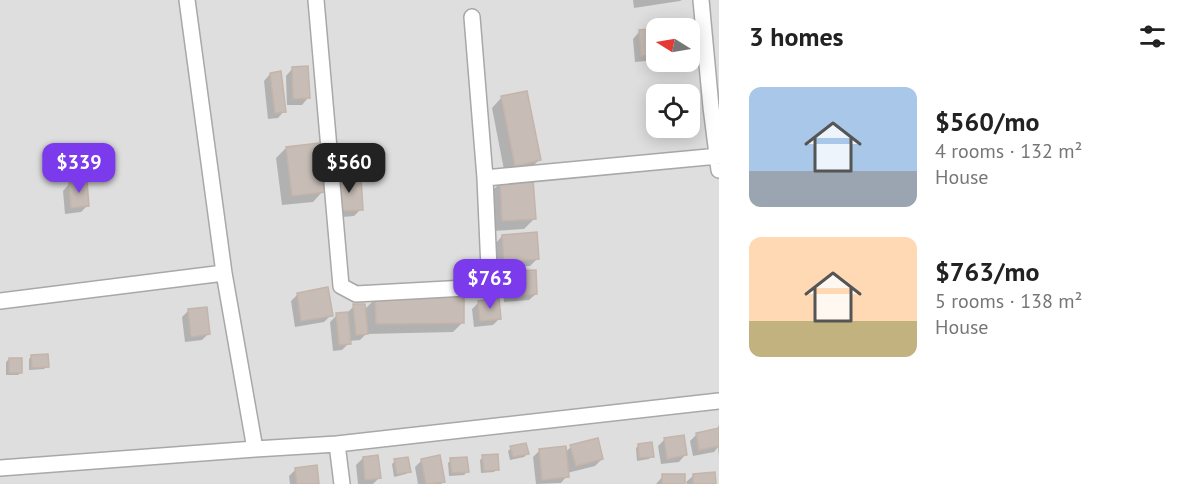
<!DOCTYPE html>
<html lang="en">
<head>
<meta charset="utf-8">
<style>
	:root { --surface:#fff; --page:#f2f2f2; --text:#222; --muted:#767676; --accent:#7c3aed }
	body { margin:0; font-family:"PT Sans",sans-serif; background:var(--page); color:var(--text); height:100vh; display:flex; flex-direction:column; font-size:22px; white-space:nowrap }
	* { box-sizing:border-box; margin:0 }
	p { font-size:20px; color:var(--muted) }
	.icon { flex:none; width:33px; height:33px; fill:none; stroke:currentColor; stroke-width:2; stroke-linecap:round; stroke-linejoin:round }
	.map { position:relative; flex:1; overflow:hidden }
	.side { display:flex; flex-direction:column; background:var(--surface); width:480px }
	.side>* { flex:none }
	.needle { width:39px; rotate:281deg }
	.controls { position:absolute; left:646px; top:18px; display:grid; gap:12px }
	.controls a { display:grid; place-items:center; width:54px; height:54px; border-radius:12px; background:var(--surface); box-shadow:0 3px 15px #0003; font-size:30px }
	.price { position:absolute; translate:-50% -51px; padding:0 14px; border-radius:12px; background:var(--accent); color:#fff; font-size:20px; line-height:39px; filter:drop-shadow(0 2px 3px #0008) }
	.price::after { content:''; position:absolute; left:50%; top:36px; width:18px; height:14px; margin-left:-9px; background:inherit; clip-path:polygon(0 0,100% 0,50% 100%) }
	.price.current { background:#222; color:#fff }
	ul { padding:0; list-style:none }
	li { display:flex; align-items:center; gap:18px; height:150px; padding:0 30px }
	li span { display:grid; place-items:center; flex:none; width:168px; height:120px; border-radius:12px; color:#555 }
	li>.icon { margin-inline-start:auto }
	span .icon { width:72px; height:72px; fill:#fffc; stroke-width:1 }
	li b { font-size:26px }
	h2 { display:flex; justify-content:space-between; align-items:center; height:72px; padding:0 30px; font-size:26px }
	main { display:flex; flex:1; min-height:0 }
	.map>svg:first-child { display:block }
	.residential { fill:#dfdede; fill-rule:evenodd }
	.shadow { fill:#0003 }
	.building { fill:#c7bdb6; stroke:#c4b4a9; stroke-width:1.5 }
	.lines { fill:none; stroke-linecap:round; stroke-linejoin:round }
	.minor-casing { stroke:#a8a8a8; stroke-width:18 }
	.minor { stroke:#fff; stroke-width:15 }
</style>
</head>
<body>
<main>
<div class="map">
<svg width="719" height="484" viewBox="0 0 719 484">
	<rect width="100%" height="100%" fill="#f1eee7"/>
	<path class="residential" d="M0 0H719V484H0ZM657 28H690V62H657ZM657 94H690V128H657Z"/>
	<path class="shadow" d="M633 0H682L680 1 634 8Z
		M657 30V60L635 62 633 39 639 32Z
		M292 69 308 98 302 105H287L286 76Z
		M270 74 284 111 278 118 268 119 264 81Z
		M502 97 539 160 529 170 505 175 492 108Z
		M286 148 323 191 313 202 282 205 276 158Z
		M500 183 534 219 524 229 492 231 490 193Z
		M69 184 88 205 81 212 65 214 63 191Z
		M329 186 361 209 354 216 331 218Z
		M502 236 537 259 530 266 497 268 496 243Z
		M509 273 536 294 529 300 504 302 502 280Z
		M298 294 331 315 324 322 295 327 291 301Z
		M376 298 463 322 453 332 366 334 360 340 349 341V343L342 350 333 351 330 322 337 315 347 313 354 306 364 310Z
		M479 302 500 318 493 325 474 327 472 309Z
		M189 310 208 334 202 340 185 342 182 317Z
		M32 356 47 366 44 369 29 370V359Z
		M9 359 21 372 18 375H6V362Z
		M719 425V456L718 447 714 452 693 456 690 441 697 434 718 430V427Z
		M665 439 685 455 679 462 661 464 658 446Z
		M639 445 652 456 649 459 637 461 636 448Z
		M571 447 602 459 595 466 567 473V476L561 483 536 484 533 457 540 450 565 452Z
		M511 448 527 454 524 457 510 460 508 451Z
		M483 457 497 469 494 472 481 473 480 460Z
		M363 458 379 478 373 484H358L356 465Z
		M422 460 443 482 441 484H418L415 467Z
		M451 460 467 472 464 475 449 476 448 463Z
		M395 461 409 471 406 474 394 477 392 464Z
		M296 469 317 484H290L289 476Z
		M663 476 684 484H656Z
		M693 476 715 484H687L686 482Z"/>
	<path class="building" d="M680 26V28H657V54L641 56 639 30Z
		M308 66 310 98 293 99 292 67Z
		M281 71 286 112 275 113 270 73Z
		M527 91 541 160 515 166 501 96Z
		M319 143 325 192 292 196 286 147Z
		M361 176 363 210 337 211 335 178Z
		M533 179 536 219 502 221 500 182Z
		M87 181 89 206 71 208 69 183Z
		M537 232 539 259 504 262 502 235Z
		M536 270 537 294 510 296 508 271Z
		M328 287 333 316 301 321 297 293Z
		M464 294V323L376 324 375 296Z
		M499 298 501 319 480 321 478 301Z
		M353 304H365L368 334 356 335Z
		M207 307 210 334 191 337 188 309Z
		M348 312 351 344 339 345 336 313Z
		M48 354 49 367 32 368 31 355Z
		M9 358H22V373H9Z
		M719 428V446L699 450 696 433Z
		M684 435 687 455 667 459 664 438Z
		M598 438 603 459 576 466 570 445Z
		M652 442 654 457 639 458 638 444Z
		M526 443 529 454 513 457 510 446Z
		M566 446 569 477 542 480 539 449Z
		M498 454 499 470 484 471 482 455Z
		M378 455 381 478 365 480 363 457Z
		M440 455 445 482 426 484 421 459Z
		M408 457 411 472 397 474 394 459Z
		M467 457 469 472 452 473 450 458Z
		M317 465 319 484H297L295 468Z
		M715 472 716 484H693V474Z
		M662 474H685V484H662Z"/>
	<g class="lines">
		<defs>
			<path id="minor" d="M187 0 224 273 255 449 337 444 342 484
				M316 0 341 286 356 294 466 288 478 282 489 269 485 178 472 17
				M701 0 711 107 719 170
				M485 178 719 156
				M0 301 224 273
				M337 444 719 401
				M0 468 255 449"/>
		</defs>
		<use href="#minor" class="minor-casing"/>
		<use href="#minor" class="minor"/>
	</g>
</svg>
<div class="controls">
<a><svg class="needle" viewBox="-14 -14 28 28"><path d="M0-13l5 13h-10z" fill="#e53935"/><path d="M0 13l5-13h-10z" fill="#767676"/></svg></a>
<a><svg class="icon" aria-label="locate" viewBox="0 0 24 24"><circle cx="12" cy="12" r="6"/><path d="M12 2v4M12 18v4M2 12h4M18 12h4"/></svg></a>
</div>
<b class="price" style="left:79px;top:194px">$339</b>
<b class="price current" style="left:349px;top:194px">$560</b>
<b class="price" style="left:490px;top:310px">$763</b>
</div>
<section class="side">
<h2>3 homes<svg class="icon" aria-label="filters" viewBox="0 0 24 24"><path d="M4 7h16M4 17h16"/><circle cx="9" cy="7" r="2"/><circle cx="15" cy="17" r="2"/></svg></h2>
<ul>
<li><span style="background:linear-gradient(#a9c7e8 70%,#9aa5b1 0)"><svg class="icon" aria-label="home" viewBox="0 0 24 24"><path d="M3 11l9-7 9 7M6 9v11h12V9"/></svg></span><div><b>$560/mo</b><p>4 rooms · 132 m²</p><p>House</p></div></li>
<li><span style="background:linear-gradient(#ffd9b3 70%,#c2b280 0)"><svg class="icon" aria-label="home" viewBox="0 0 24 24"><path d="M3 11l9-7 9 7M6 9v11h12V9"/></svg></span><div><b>$763/mo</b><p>5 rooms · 138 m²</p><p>House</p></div></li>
</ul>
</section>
</main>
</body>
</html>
